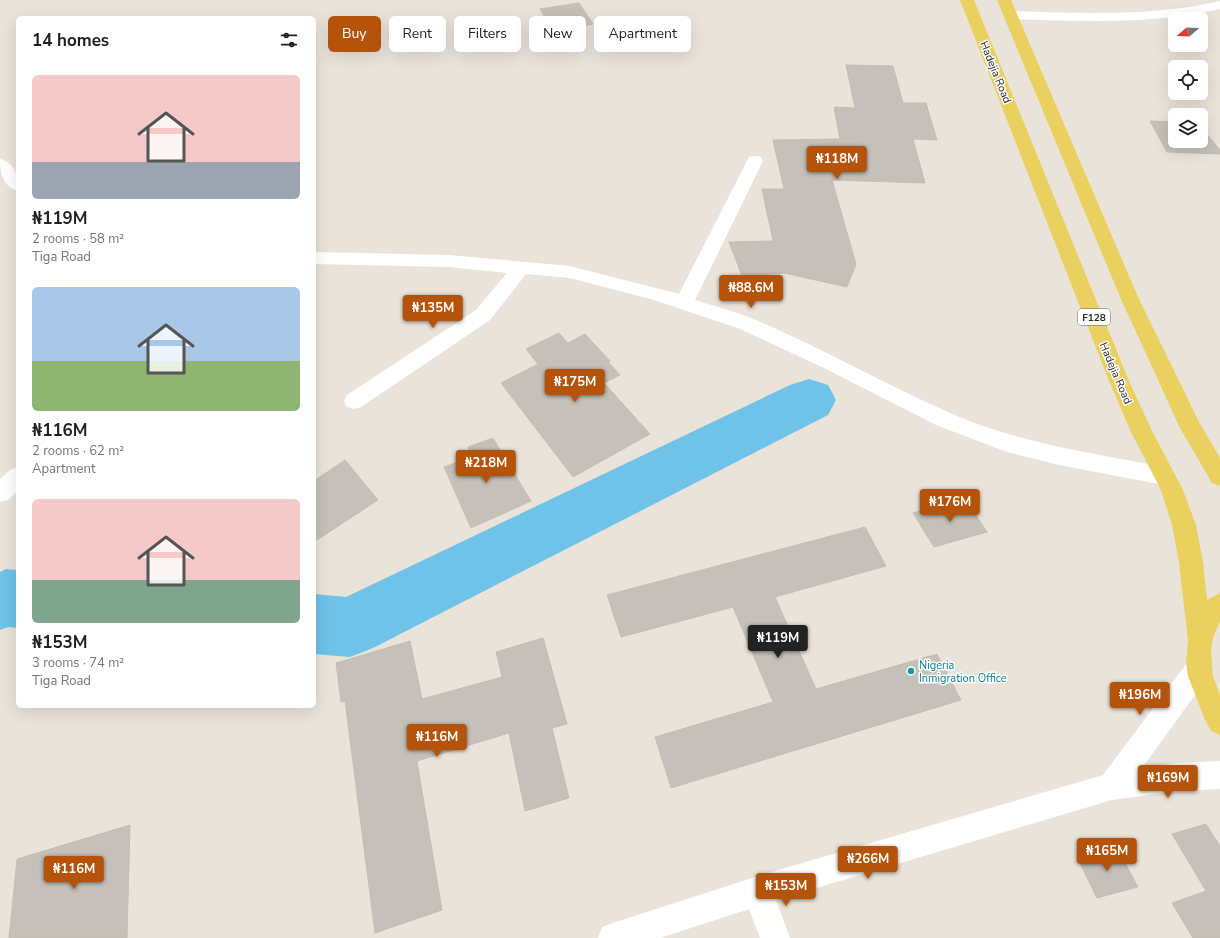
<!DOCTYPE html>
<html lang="en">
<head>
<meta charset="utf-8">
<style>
	:root { --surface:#fff; --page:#f2f2f2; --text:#202124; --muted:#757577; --accent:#b45309 }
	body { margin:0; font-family:"Nunito Sans",sans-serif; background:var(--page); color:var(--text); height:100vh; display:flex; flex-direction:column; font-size:15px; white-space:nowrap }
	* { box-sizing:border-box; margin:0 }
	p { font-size:13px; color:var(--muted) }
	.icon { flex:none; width:22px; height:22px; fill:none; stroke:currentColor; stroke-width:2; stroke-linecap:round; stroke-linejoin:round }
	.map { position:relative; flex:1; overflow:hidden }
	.side { position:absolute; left:16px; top:16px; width:300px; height:692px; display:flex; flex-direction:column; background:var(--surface); border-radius:6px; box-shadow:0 4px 16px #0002 }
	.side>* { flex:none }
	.top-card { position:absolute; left:328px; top:16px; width:380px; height:36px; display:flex; gap:8px }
	.needle { width:26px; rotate:251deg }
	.fabs { position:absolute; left:1168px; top:12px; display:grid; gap:8px }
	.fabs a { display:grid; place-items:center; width:40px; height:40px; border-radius:6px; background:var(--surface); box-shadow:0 4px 16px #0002; font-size:20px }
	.price { position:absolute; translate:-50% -34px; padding:0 9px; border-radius:4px; background:var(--accent); color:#fff; font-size:13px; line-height:26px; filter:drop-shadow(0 1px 2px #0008) }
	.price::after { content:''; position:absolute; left:50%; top:24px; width:12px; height:9px; margin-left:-6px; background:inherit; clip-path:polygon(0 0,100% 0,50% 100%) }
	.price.on { background:#222; color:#fff }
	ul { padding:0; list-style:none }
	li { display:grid; align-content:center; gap:8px; height:212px; padding:0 16px }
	li span { display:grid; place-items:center; height:124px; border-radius:6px; color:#555 }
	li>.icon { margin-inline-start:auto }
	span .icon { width:72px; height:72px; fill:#fffc; stroke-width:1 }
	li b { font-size:17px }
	h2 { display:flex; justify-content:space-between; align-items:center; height:48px; padding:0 16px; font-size:17px }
	.chip { padding:0 14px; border-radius:6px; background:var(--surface); box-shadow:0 4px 16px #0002; font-size:14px; line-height:36px }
	.chip.on { background:var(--accent); color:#fff }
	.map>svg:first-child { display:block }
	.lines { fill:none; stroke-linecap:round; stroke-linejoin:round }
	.river { fill:#6fc2e8; fill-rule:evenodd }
	.building { fill:#c5c0b9; stroke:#c4bfb3 }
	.minor { fill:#fff; fill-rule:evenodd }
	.major { fill:#ead05e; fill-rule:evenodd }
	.culture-dot { fill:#0f9aa8; stroke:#fff; stroke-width:1.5 }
	.labels { text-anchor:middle; stroke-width:3; stroke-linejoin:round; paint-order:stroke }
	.shield { fill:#fff; stroke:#686868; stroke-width:1 }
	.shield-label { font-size:10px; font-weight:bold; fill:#272727 }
	.street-label { font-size:11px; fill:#272727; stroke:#fff }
	.culture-label { font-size:11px; fill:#0d838f; stroke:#fff; text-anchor:start }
</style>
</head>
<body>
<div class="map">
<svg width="1220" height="938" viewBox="0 0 1220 938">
	<rect width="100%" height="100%" fill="#eae3d9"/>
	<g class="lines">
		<path class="river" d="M809 379 828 385 836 400 828 415 373 648 350 657 314 654V594L346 597 790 385Z
			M6 569 18 570V628L8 627 0 630V572Z"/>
	</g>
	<path class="building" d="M579 3 593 24 574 28 563 49 540 9Z
		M846 65 893 66 903 103H926L937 140 913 139 925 183 832 180 856 264 847 287 784 273 742 276 729 242 773 241 762 189H784L773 140 840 139 834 107 855 108Z
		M1150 121 1175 122V141H1201V127L1220 150V154L1167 152Z
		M559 333 568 343 585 334 610 361 608 362 620 375 604 383 650 434 573 477 501 383 538 364 526 349Z
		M493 438 531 501 471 528 444 467 472 457 468 447Z
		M345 460 378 500 314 542V481Z
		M965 498 987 532 934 547 913 513Z
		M865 527 886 566 775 597 816 689 937 654 961 700 671 788 655 737 773 702 733 607 621 637 607 595Z
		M543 638 567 724 552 728 569 798 525 811 509 733 417 761 442 910 375 933 345 701 341 702 336 663 410 641 422 699 502 677 496 652Z
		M1206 824 1220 846V938H1193L1172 903 1206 891 1172 834Z
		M130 825 127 938H9L17 859Z
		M1116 846 1138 887 1097 898 1077 857Z"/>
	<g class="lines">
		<path class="minor" d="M1220 1V9C1150 25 1081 21 1010 19L1005 18 1003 15 1005 12 1010 11C1081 13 1150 17 1220 1Z
			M755 156 761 157 763 161 695 300C715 306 736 312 756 320 821 348 884 384 950 413 1018 443 1092 453 1164 467L1172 470 1175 476 1172 482 1164 485 1059 465 1007 452 936 425 822 367 740 329 654 300 570 278 526 274 490 320 361 407 354 409 347 407 344 401 347 395 476 310 507 273 448 267 314 264V252L448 255 570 266 679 294 747 161 749 157Z
			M0 159C16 163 18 177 18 191 3 187 0 172 0 159Z
			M18 467V490L8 500 0 502V479L10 470Z
			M1199 656 1208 659 1212 668 1208 677 1142 768 1177 763 1220 761V789L1177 791 1112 800 776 900 790 938H760L749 909 660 938H598L602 927 613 923 758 876 1103 775 1190 659Z"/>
		<path class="major" d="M960 0H974L1129 381 1152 431 1183 490 1196 525 1203 562 1207 600 1220 593V621L1213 638 1211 651 1213 676 1220 695V735L1211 731 1205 720 1188 676 1186 663 1188 641 1179 562 1172 525 1161 490 1131 432 1109 381Z
			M997 0H1011L1138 297 1200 424 1220 458V486L1212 483 1180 428 1120 297Z"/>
	</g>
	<circle class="culture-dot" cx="911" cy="671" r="4"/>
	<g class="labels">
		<rect class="shield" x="1078" y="309" width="32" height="16" rx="3"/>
		<g class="shield-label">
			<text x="1094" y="321">F128</text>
		</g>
		<g class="street-label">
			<text transform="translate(996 72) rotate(68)" y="4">Hadejia Road</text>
			<text transform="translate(1116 373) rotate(67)" y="4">Hadejia Road</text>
		</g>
		<g class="culture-label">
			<text x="919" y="669">Nigeria<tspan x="919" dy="13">Inmigration Office</tspan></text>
		</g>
	</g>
</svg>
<div class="fabs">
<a><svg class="needle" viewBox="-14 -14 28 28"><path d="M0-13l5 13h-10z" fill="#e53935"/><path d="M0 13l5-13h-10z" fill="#757577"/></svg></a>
<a><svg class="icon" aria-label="locate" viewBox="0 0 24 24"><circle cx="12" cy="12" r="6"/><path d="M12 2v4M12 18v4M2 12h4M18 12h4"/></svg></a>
<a><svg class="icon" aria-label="layers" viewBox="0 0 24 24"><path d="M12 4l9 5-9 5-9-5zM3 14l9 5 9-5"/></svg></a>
</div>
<b class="price" style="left:837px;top:180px">₦118M</b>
<b class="price" style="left:751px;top:309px">₦88.6M</b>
<b class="price" style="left:433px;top:329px">₦135M</b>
<b class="price" style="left:575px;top:403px">₦175M</b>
<b class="price" style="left:486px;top:484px">₦218M</b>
<b class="price" style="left:950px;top:523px">₦176M</b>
<b class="price on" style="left:778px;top:659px">₦119M</b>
<b class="price" style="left:1140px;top:716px">₦196M</b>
<b class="price" style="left:437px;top:758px">₦116M</b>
<b class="price" style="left:1168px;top:799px">₦169M</b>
<b class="price" style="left:1107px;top:872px">₦165M</b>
<b class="price" style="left:868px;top:880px">₦266M</b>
<b class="price" style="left:74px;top:890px">₦116M</b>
<b class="price" style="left:786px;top:907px">₦153M</b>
<div class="top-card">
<a class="chip on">Buy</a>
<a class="chip">Rent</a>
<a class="chip">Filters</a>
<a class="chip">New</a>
<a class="chip">Apartment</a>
</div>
<section class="side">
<h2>14 homes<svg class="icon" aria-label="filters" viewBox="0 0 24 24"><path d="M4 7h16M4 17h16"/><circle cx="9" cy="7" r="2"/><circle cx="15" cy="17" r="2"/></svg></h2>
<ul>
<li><span style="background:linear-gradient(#f6c9c9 70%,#9aa5b1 0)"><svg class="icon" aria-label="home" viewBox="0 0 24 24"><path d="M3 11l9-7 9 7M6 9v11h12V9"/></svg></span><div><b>₦119M</b><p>2 rooms · 58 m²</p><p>Tiga Road</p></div></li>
<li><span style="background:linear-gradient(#a9c7e8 60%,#8fb573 0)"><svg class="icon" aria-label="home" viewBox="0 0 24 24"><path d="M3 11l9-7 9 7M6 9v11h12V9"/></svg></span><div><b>₦116M</b><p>2 rooms · 62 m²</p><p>Apartment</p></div></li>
<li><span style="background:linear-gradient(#f6c9c9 65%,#7fa58c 0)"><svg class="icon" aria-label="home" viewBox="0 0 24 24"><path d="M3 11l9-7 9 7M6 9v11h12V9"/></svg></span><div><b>₦153M</b><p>3 rooms · 74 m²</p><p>Tiga Road</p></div></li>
</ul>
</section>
</div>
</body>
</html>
